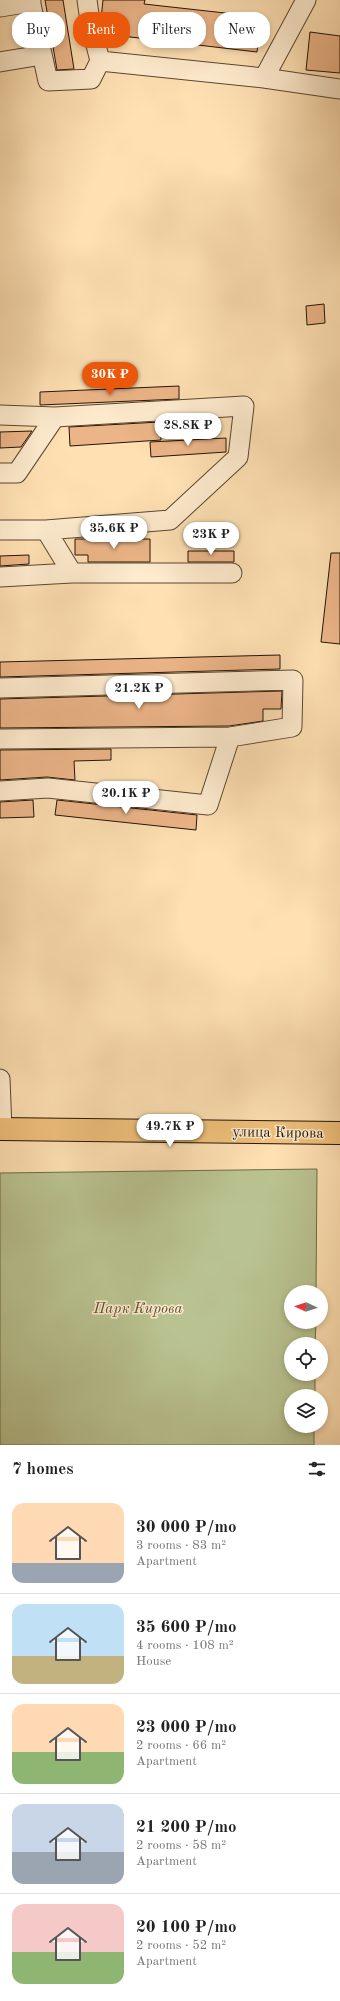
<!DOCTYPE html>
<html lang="en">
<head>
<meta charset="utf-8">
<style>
	:root { --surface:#fff; --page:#f2f2f2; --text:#222; --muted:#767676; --line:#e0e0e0; --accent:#ea580c }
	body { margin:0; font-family:"Old Standard TT",serif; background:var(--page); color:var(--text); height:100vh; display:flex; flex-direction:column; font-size:15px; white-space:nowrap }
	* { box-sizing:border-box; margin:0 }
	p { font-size:13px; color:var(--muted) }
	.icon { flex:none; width:22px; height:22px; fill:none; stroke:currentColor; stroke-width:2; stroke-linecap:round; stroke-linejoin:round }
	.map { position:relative; height:1445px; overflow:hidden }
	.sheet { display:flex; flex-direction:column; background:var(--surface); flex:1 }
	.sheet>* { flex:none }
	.banner { position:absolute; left:12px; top:12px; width:316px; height:36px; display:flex; gap:8px }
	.needle { width:26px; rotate:273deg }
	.tools { position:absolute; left:284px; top:1285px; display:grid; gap:8px }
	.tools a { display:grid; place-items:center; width:44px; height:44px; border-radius:50%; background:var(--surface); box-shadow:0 2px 6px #0003; font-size:20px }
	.price { position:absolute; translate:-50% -34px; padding:0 9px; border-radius:14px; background:#fff; color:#222; font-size:13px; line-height:26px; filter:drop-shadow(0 1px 2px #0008) }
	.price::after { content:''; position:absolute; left:50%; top:24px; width:12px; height:9px; margin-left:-6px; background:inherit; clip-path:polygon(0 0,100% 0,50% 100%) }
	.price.active { background:var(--accent); color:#fff }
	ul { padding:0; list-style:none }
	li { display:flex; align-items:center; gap:12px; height:100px; padding:0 12px }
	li+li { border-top:1px solid var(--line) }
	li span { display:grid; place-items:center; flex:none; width:112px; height:80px; border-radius:12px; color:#555 }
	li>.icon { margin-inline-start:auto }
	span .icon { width:48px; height:48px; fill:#fffc; stroke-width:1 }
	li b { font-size:17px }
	h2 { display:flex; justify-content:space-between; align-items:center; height:48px; padding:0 12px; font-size:17px }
	.tag { padding:0 14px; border-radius:16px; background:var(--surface); box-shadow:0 2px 6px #0003; font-size:14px; line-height:36px }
	.tag.active { background:var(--accent); color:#fff }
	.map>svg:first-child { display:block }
	.green { fill:#b9c391; stroke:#6e6c4b }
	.building { fill:#ecb588; stroke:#231405 }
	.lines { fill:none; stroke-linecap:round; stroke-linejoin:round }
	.minor-casing { stroke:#5a4730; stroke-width:21 }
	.major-casing { stroke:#231405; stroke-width:24 }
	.minor { stroke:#feebce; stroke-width:19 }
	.major { stroke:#efc07a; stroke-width:22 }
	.labels { text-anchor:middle; stroke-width:3; stroke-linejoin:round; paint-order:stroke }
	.street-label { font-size:15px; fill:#231405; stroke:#feebce }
	.park-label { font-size:15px; font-style:italic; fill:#585136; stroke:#feebce }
</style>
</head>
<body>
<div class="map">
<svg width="340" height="1445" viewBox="0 0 340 1445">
	<rect width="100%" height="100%" fill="#fee0b3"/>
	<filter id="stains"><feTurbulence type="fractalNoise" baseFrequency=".005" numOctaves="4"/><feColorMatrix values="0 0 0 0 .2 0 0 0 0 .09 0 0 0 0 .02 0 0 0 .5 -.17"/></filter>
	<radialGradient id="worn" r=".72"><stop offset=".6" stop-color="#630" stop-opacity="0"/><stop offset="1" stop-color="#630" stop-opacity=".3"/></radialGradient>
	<path class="green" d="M317 1169 316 1292H291V1322H316L315 1344H291V1374H315V1396H291V1426H314V1445H0V1173Z"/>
	<path class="building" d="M45 0H63L74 69 57 70Z
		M103 0H145L144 4 261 17 257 52 105 34 101 19Z
		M310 32 340 36V73L306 70Z
		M324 304 325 323 307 325 306 306Z
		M179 386V399L40 405V392Z
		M160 422 161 440 70 446 69 427Z
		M32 431 21 447 0 448V432Z
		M226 438V452L151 457 150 442Z
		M75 539H150V562H88V555H75Z
		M188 551H234V562H188Z
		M331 553H340V644L321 642Z
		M29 555V564L0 566V556Z
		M280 655V669L0 677V662Z
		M282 691 281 709H263V721L229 726 0 728V699Z
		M111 749V760L74 761 75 780 47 777 0 780V750Z
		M33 800 34 817 0 818V802Z
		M57 800 197 815 196 830 55 815Z"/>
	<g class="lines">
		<defs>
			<path id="minor" d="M30 0 48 81 91 79 100 61 90 21 87 0
				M0 7 31 2
				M100 61 264 78 340 89
				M0 62 42 55
				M264 78 306 0
				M0 415 55 417 244 406 238 457 170 520 46 530H0
				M0 473H17L55 417
				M46 530 72 573
				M0 577 72 573H232
				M0 688 293 680 292 727 230 737 0 739
				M0 791 48 788 208 805 230 737
				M0 1079 2 1129"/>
			<path id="major" d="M0 1129 340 1133"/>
		</defs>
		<use href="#minor" class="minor-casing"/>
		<use href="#major" class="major-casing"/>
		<use href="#minor" class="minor"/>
		<use href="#major" class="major"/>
	</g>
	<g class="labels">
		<g class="street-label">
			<text transform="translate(278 1132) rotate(1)" y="5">улица Кирова</text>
		</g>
		<g class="park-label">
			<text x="138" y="1313">Парк Кирова</text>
		</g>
	</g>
	<rect width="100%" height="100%" filter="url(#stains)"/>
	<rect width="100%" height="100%" fill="url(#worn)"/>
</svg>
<div class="tools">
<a><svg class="needle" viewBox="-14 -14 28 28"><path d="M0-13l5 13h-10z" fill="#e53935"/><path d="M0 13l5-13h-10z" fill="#767676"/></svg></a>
<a><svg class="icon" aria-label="locate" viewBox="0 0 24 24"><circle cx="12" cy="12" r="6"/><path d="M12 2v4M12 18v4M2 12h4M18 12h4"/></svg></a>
<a><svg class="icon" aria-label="layers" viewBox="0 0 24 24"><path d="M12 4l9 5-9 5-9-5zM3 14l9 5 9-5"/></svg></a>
</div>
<b class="price active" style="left:110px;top:396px">30K ₽</b>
<b class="price" style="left:188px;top:447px">28.8K ₽</b>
<b class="price" style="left:114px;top:550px">35.6K ₽</b>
<b class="price" style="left:211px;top:556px">23K ₽</b>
<b class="price" style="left:139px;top:710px">21.2K ₽</b>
<b class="price" style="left:126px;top:815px">20.1K ₽</b>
<b class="price" style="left:170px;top:1148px">49.7K ₽</b>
<div class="banner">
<a class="tag">Buy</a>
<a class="tag active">Rent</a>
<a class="tag">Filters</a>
<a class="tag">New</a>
</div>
</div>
<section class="sheet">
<h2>7 homes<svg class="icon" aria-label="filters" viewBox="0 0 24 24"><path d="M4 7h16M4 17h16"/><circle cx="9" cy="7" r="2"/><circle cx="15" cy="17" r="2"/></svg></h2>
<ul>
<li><span style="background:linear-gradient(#ffd9b3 75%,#9aa5b1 0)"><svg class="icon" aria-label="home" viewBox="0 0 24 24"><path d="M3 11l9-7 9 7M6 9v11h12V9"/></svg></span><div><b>30 000 ₽/mo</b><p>3 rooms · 83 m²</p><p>Apartment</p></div></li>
<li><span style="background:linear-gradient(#bfe0f5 65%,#c2b280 0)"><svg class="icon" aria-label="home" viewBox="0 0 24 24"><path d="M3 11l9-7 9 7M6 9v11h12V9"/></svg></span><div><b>35 600 ₽/mo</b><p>4 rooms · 108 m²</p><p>House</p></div></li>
<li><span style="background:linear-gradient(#ffd9b3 60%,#8fb573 0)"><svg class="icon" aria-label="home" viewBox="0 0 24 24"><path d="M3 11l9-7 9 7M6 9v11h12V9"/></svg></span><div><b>23 000 ₽/mo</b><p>2 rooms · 66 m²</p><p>Apartment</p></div></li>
<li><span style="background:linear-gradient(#c9d6e8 60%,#9aa5b1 0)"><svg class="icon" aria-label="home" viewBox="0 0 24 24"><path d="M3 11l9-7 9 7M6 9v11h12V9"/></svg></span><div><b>21 200 ₽/mo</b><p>2 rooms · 58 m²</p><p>Apartment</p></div></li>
<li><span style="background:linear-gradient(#f6c9c9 60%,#8fb573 0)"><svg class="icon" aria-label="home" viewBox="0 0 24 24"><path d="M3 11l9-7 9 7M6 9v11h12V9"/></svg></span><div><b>20 100 ₽/mo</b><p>2 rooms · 52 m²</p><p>Apartment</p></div></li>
</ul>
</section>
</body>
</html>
